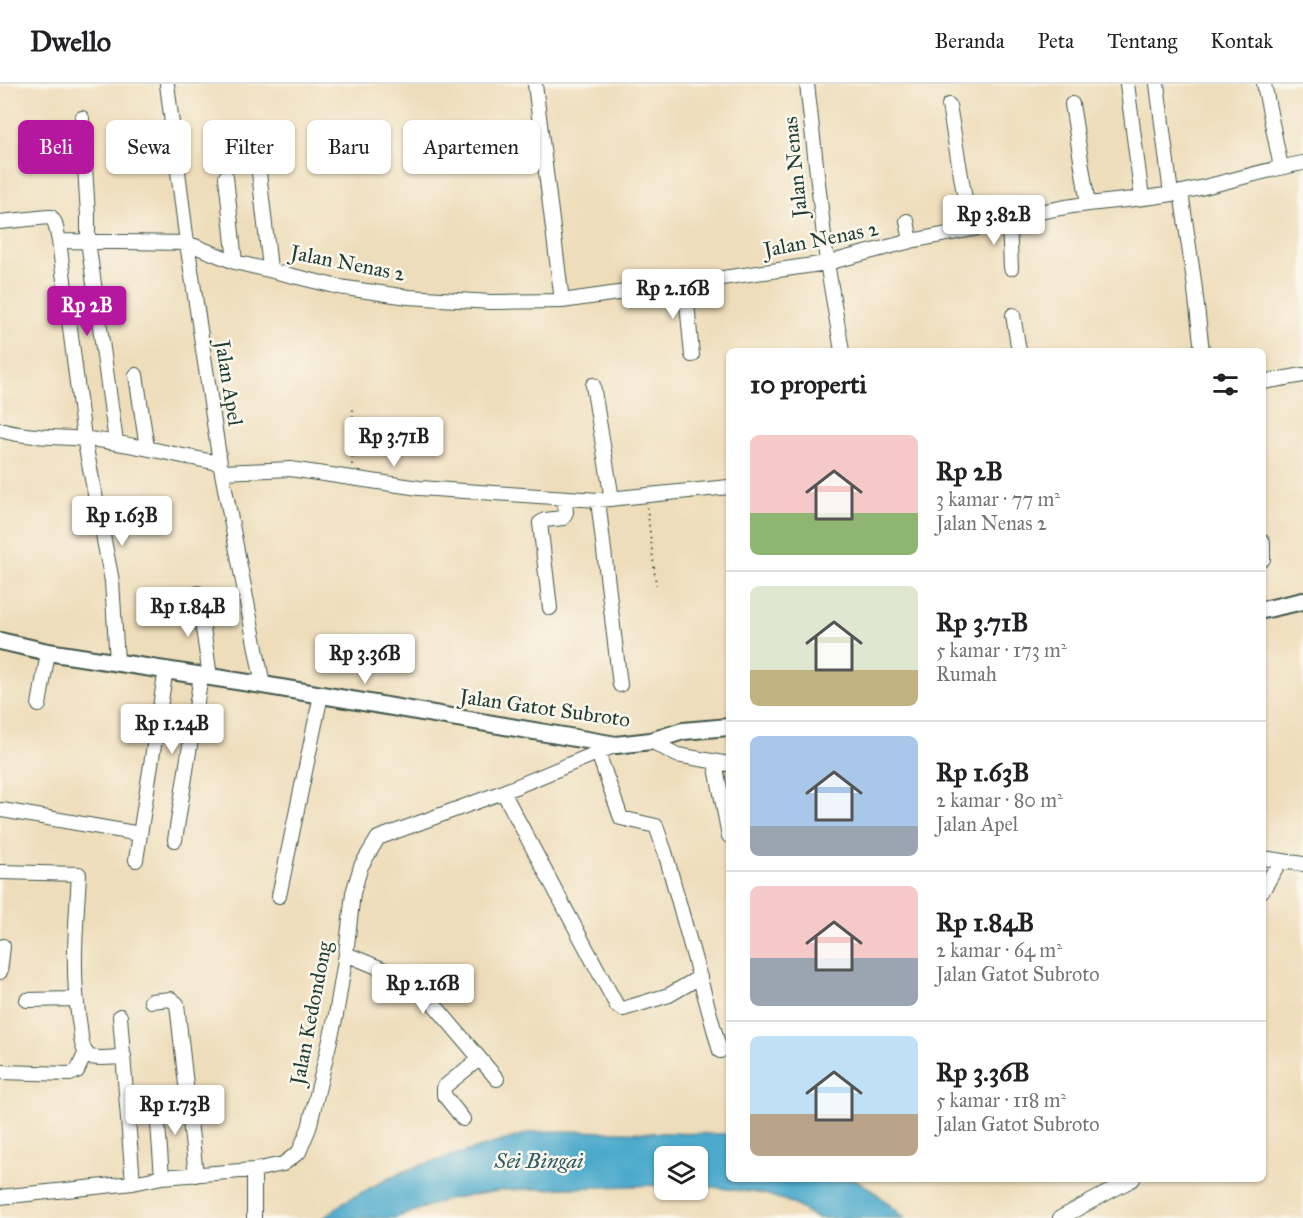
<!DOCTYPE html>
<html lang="id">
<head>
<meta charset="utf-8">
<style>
	:root { --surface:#fff; --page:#f2f2f2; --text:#202124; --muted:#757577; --line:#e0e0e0; --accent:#b5179e }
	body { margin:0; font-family:"IM FELL Great Primer",serif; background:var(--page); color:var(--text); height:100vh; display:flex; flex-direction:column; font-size:22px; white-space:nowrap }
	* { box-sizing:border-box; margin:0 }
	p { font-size:20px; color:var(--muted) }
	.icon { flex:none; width:33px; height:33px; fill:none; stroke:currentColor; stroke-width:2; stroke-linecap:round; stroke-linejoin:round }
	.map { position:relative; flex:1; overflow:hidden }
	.panel { position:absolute; left:726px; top:264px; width:540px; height:834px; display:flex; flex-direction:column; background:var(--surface); border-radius:9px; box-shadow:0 2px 4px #0004 }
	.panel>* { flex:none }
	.banner { position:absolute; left:18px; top:36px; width:570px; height:54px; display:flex; gap:12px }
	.tools { position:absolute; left:654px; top:1062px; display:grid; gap:12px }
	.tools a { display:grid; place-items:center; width:54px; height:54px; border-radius:9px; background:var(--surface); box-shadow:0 2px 4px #0004; font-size:30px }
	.price { position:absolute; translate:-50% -51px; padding:0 14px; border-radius:6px; background:#fff; color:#222; font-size:20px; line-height:39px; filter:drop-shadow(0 2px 3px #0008) }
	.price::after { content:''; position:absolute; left:50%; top:36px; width:18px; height:14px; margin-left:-9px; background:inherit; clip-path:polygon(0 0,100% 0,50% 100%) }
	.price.active { background:var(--accent); color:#fff }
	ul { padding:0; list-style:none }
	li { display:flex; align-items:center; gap:18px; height:150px; padding:0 24px }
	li+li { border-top:2px solid var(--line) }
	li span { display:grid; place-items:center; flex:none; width:168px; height:120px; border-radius:9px; color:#555 }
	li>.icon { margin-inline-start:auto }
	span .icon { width:72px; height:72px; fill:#fffc; stroke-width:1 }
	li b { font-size:26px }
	h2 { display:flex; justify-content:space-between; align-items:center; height:72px; padding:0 24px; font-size:26px }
	.tag { padding:0 21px; border-radius:9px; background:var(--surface); box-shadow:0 2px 4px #0004; font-size:21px; line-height:54px }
	.tag.active { background:var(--accent); color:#fff }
	header { display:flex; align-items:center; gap:36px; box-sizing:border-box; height:84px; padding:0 30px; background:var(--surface); border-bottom:2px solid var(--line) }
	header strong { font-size:28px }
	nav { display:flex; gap:33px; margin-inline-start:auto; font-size:21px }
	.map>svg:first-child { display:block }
	.water { fill:#4eaacc; stroke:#367480; stroke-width:1.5 }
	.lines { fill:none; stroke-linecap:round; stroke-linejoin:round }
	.minor-casing { stroke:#3e5548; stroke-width:16 }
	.major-casing { stroke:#3e5548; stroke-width:20 }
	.path { stroke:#3e5548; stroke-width:2; stroke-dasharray:1.5 4.5; stroke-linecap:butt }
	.minor { stroke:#fff; stroke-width:14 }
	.major { stroke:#fff; stroke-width:16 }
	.labels { text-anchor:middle; stroke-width:5; stroke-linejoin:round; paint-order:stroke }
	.street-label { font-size:21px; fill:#1f3d34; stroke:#fbf7ec }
	.water-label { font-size:22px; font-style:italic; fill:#2d5e62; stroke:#fbf7ec }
</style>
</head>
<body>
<header>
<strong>Dwello</strong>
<nav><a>Beranda</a><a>Peta</a><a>Tentang</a><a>Kontak</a></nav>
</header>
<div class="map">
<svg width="1303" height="1134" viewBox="0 0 1303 1134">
	<rect width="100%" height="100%" fill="#fbf7ec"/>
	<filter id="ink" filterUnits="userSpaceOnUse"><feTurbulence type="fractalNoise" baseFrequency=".0167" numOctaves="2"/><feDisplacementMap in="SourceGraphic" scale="12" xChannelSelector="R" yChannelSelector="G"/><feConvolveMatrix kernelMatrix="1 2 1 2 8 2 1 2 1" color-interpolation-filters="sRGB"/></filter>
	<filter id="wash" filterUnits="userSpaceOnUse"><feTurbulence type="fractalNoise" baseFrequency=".008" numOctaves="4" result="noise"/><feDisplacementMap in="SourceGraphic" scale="24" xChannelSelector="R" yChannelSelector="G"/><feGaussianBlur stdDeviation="1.35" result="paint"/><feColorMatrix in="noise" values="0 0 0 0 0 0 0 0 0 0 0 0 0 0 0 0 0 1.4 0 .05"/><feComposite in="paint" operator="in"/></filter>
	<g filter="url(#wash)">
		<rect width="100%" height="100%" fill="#eeddba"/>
		<path class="water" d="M561 1047 729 1050V1095H855L874 1107 905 1134H816L792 1119 765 1110 698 1101V1072H664V1101L504 1106 448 1115 395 1134H324L344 1118 395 1091 421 1081 532 1048Z"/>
	</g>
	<g filter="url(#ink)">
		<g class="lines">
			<defs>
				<path id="minor" d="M167 0 187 159 220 379 263 601
					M535 0 562 217
					M807 0 827 179 842 267
					M1127 0 1142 114
					M1157 0 1171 110
					M1264 0 1281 83
					M1072 20 1088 120
					M949 21 970 145
					M82 34 88 131V157L116 358
					M258 80 270 184
					M226 93 235 178
					M1181 108 1194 197 1202 267
					M907 137 911 157
					M0 138 48 133H51L55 139 59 157 84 354 112 497 117 578
					M1009 138 1011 184
					M59 157 187 159 235 178 339 203 408 213 491 218 562 217 827 179 911 157 1009 138C1057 118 1121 119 1172 110 1216 102 1259 87 1303 79
					M685 198 692 271
					M1013 231 1019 267
					M136 291 147 364
					M1263 298 1303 291
					M593 301 612 415
					M0 346C31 355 64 352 97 356 138 361 179 372 220 379
					M223 388 290 385 419 404 598 416 729 403
					M598 416 620 601
					M1263 458V475
					M198 509 210 593
					M550 524 540 439 545 436 563 434 566 428 564 415
					M39 621 48 568
					M651 657 677 671 729 680
					M598 669 621 734 656 742 665 768 720 967
					M715 678 729 752
					M503 708 617 922 623 925 669 911 700 893
					M2 726 140 750
					M175 756 201 592
					M1263 774 1303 780
					M136 776 166 585
					M0 788 79 790C76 844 71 889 80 943 81 953 81 966 90 973 102 975 112 974 124 972
					M1263 806 1280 777
					M279 812 321 611
					M346 870 416 899 497 995
					M0 888 3 862
					M27 916 75 915
					M151 917 171 915 177 920 196 1091
					M120 932 133 1099
					M0 988 70 990 77 987 85 970
					M156 1014 162 1093
					M463 1035 444 1011V1003L479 975
					M254 1086V1134
					M0 1113 133 1099 162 1093 254 1086 283 1080 299 1068 309 1044 336 931 346 870 353 809 361 782 378 754 503 708 616 661
					M1060 1134 1133 1095"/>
				<path id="major" d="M1263 526 1303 517
					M0 557 48 568 263 601 616 661 651 657 683 647 729 643"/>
			</defs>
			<use href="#minor" class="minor-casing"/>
			<use href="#major" class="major-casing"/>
			<path class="path" d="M352 381 353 324
				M647 423 656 501"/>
			<use href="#minor" class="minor"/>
			<use href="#major" class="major"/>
		</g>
	</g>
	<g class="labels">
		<g class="street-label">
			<text transform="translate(795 83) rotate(-96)" y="7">Jalan Nenas</text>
			<text transform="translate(821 155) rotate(-11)" y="7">Jalan Nenas 2</text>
			<text transform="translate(348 179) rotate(11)" y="7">Jalan Nenas 2</text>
			<text transform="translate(229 299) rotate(81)" y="7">Jalan Apel</text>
			<text transform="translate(545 624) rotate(8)" y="7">Jalan Gatot Subroto</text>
			<text transform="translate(311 929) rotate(-79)" y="7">Jalan Kedondong</text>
		</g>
		<g class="water-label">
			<text x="539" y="1084">Sei Bingai</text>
		</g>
	</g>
</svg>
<div class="tools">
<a><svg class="icon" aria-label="layers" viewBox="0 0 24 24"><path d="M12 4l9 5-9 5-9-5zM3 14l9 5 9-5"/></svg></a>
</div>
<b class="price" style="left:994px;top:162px">Rp 3.82B</b>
<b class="price" style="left:673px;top:236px">Rp 2.16B</b>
<b class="price active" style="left:87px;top:253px">Rp 2B</b>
<b class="price" style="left:394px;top:384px">Rp 3.71B</b>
<b class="price" style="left:122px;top:463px">Rp 1.63B</b>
<b class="price" style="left:188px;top:554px">Rp 1.84B</b>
<b class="price" style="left:365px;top:601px">Rp 3.36B</b>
<b class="price" style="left:172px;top:671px">Rp 1.24B</b>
<b class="price" style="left:423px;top:931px">Rp 2.16B</b>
<b class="price" style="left:175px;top:1052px">Rp 1.73B</b>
<div class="banner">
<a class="tag active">Beli</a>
<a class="tag">Sewa</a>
<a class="tag">Filter</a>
<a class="tag">Baru</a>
<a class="tag">Apartemen</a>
</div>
<section class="panel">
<h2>10 properti<svg class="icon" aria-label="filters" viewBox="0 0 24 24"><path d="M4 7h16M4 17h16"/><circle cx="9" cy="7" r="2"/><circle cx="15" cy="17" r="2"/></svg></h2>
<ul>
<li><span style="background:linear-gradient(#f6c9c9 65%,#8fb573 0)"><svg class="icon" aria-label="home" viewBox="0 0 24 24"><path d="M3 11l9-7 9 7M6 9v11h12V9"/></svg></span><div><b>Rp 2B</b><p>3 kamar · 77 m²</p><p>Jalan Nenas 2</p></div></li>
<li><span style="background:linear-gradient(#dfe7d0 70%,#c2b280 0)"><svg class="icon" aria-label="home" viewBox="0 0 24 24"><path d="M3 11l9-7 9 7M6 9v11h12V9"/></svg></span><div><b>Rp 3.71B</b><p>5 kamar · 173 m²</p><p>Rumah</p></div></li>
<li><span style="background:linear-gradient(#a9c7e8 75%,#9aa5b1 0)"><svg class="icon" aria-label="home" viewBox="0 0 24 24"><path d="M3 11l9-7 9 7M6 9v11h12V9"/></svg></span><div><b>Rp 1.63B</b><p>2 kamar · 80 m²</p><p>Jalan Apel</p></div></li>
<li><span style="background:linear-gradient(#f6c9c9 60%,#9aa5b1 0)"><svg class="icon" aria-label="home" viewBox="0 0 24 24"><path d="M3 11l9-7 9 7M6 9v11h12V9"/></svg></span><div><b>Rp 1.84B</b><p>2 kamar · 64 m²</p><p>Jalan Gatot Subroto</p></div></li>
<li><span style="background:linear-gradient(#bfe0f5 65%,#b9a48a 0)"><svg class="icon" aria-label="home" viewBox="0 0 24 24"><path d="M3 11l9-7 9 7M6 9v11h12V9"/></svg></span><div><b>Rp 3.36B</b><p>5 kamar · 118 m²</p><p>Jalan Gatot Subroto</p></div></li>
</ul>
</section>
</div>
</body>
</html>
